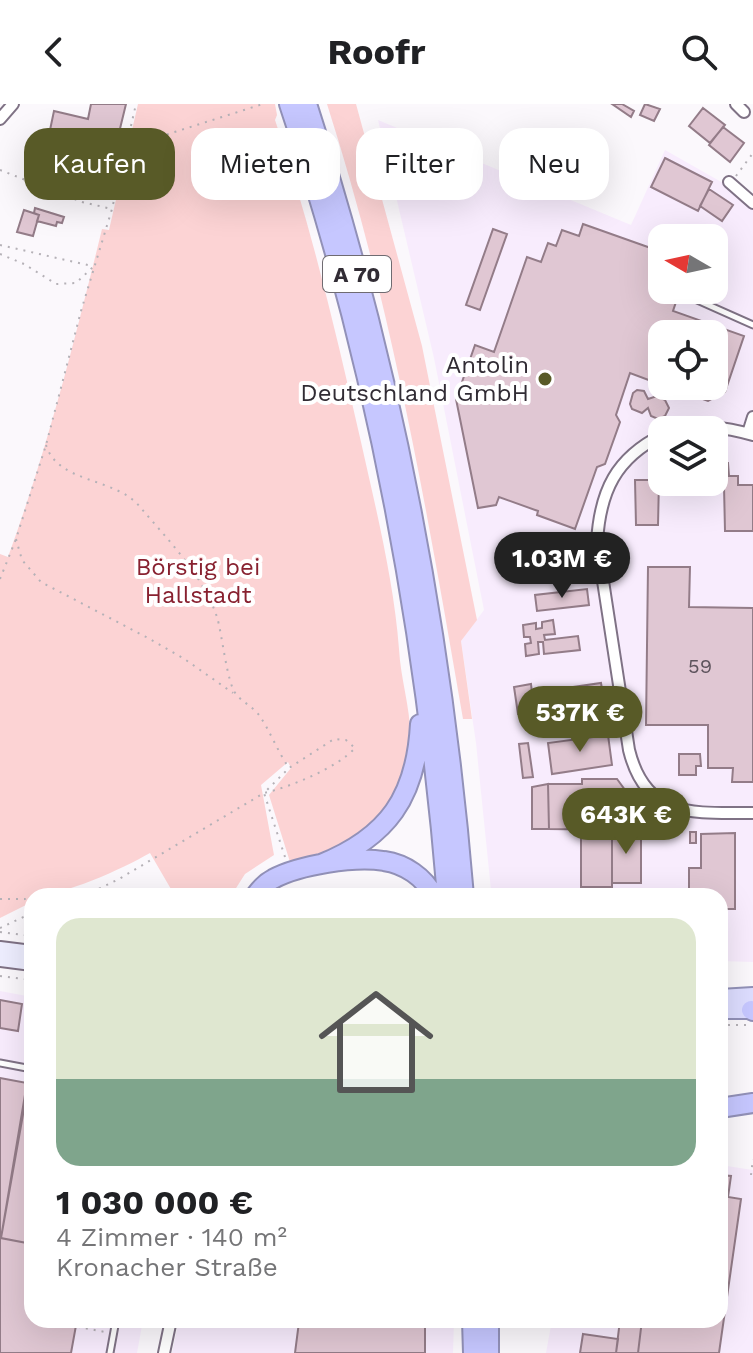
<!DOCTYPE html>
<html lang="de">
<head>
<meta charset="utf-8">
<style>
	:root { --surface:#fff; --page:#f6f6f6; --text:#202124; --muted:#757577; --line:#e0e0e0; --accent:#585a27 }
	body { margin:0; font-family:"Work Sans",sans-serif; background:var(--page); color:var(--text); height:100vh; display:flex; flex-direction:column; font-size:30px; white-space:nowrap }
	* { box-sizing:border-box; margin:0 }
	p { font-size:26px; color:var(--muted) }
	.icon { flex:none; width:44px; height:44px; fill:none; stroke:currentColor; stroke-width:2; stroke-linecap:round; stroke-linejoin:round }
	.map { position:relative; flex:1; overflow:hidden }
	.panel { position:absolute; left:24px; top:784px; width:704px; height:440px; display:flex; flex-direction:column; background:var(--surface); border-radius:24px; box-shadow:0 8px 32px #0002 }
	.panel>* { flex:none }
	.guide { position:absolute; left:24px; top:24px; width:706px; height:72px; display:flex; gap:16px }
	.needle { width:52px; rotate:279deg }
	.fabs { position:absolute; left:648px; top:120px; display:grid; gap:16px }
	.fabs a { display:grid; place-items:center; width:80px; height:80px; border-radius:16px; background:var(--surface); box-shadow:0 8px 32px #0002; font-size:40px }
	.price { position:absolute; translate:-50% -68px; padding:0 18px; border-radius:28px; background:var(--accent); color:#fff; font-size:26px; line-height:52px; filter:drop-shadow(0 2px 4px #0008) }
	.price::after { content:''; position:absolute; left:50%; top:48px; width:24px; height:18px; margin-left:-12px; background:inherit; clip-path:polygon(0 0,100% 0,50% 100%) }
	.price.current { background:#222; color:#fff }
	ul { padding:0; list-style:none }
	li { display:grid; align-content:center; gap:16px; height:424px; padding:0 32px }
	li+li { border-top:2px solid var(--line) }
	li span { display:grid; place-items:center; height:248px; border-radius:24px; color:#555 }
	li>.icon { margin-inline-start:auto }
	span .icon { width:144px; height:144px; fill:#fffc; stroke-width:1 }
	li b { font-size:34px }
	.tag { padding:0 28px; border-radius:24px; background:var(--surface); box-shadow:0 8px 32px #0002; font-size:28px; line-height:72px }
	.tag.current { background:var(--accent); color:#fff }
	header { display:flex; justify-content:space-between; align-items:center; height:104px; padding:0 32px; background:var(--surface); font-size:36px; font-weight:700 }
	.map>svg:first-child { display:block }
	.built { fill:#f8ecfd; fill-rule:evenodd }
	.green { fill:#fcd3d4 }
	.building { fill:#e0c7d3; stroke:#937c88; stroke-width:2 }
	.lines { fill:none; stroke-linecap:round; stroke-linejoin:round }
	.service-casing { stroke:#7f7285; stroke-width:9 }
	.minor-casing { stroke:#7f7285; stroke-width:14 }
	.secondary-casing { stroke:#7f7285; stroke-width:18 }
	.primary-casing { stroke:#9291b8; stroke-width:20 }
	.motorway-casing { stroke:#9291b8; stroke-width:22 }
	.path { stroke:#b5b1b7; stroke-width:2; stroke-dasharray:2 6; stroke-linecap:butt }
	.service { stroke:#fff; stroke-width:5 }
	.minor { stroke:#fff; stroke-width:10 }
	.secondary { stroke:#eef; stroke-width:14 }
	.primary { stroke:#ddf; stroke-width:16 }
	.motorway { stroke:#c6c7ff; stroke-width:18 }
	.poi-dot { fill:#585a27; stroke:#fff; stroke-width:3 }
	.labels { text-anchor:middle; stroke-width:8; stroke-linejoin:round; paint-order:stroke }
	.number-label { font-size:20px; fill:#5d535c }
	.shield { fill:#fff; stroke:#6f6b71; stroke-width:2 }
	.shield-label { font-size:22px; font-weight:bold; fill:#312c34 }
	.poi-label { font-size:24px; fill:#312c34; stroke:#fff; text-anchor:end }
	.park-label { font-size:24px; fill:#882130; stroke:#fff }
</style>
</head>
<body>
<header><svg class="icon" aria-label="back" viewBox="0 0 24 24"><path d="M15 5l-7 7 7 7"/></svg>Roofr<svg class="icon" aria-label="search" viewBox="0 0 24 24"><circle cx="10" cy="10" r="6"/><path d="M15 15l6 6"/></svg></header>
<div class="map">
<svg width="753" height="1249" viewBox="0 0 753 1249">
	<rect width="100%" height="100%" fill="#fbf8fc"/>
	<path class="built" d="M378 16 631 121 665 46 753 96V858L720 857V792H497V787L491 786 476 639 461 537 484 506 434 254ZM662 134H714V186H662ZM662 230H714V282H662ZM662 326H714V378H662Z
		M0 887 32 893V1216H143L137 1249H0Z
		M720 1061 753 1066V1249H546L552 1216H720Z
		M179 1216H454L453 1249H172Z"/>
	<path class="green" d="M138 0H275L277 11 275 16C311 121 336 229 361 338 376 405 394 478 399 545 401 584 417 620 407 659 392 719 347 745 290 758L269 691 291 664 288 658 261 681 274 751 245 770 231 792H175L150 749C122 765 63 792 32 792V798L0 814V450L8 453C47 346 75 236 102 125L109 126Z
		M327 0H356L422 242 477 516 461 537 472 615H463C427 406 392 203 327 0Z"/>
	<path class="building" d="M91 0H126L116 41 50 26 54 7 88 15Z
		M612 0H622L634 7 631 13Z
		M645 0 660 5 654 17 640 11Z
		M703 4 725 21 710 39 689 22Z
		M723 23 744 39 730 58 709 41Z
		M665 54 712 78 698 107 651 83Z
		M709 85 733 101 722 117 700 102Z
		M35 104 64 113 62 119 57 118 56 122 37 117 39 111 34 109Z
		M24 106 39 111 33 132 17 128Z
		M583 120 662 148V186H680L673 207 744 232 725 288 708 297 666 282H714V230H662V281L630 269 616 311 620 318 605 360 597 363 575 425 537 411 538 407 499 393 496 401 478 404 456 295 475 241 494 248 527 153 541 158 548 139 556 142 562 126 579 132Z
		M493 125 507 130 480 206 466 201Z
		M637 286 644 287 648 295 657 292 665 296 669 304 665 312 658 315 651 312 648 304 642 309 632 305 630 300 633 289Z
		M714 347H716V359H728L729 372H738V381H753V427H725L724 382H716Z
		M635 376H659L658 421H636Z
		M580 449 582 465 562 467 560 452Z
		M648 463H690L689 503 753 504V678H732L733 664H708V621H646Z
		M587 485 589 501 537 507 535 491Z
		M553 516 555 530 544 531 545 536 578 532 580 546 544 550 543 538H538L539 550 526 552 525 540 531 539 530 533H524L523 521 536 519V525L542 524V518Z
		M601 579 606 609 538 619 536 607 518 610 514 583 531 580 532 589Z
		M608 631 612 661 552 670 548 639Z
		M528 639 533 673 523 674 519 640Z
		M679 650H700L701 662H696V671H679Z
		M582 675H617L636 701 622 720V726L549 725 548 680H582Z
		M548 680 549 725H532V683Z
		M581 725 612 726V783H581Z
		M612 726H641V779H612Z
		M690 728H696V739H690Z
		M735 729V805H720V792H689V764H701V730Z
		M0 896 22 900 18 927 0 924Z
		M0 974 27 979 1 1134H0Z
		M27 988 32 989V1140L1 1134Z
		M720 1071 731 1072 728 1093 741 1095 719 1249H638L642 1216H720Z
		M0 1134 32 1140V1216H77L71 1249H0Z
		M290 1216H425V1249H295L299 1218Z
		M620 1216H642L638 1249H616Z
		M583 1230 618 1235 616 1249H580Z"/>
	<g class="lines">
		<defs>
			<path id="service" d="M688 192 753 221
				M0 959 32 965
				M110 1249 116 1216"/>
			<path id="minor" d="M736 0 744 8
				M0 15 13 0
				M729 78 753 99
				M672 326C700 320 725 323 753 331
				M748 329 753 313
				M662 331C616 354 600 387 597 438L629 646C646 715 694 709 753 709
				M164 1249 171 1216"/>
			<path id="secondary" d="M0 845 32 849
				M0 855 32 859"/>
			<path id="primary" d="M720 894 753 892
				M720 906H753"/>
			<path id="motorway" d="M289 0C375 255 425 524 447 792
				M307 0C390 256 442 524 464 792
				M321 760C388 733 416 693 420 620
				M255 792C260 785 265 779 273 775 299 761 355 752 384 757 405 760 424 773 434 792
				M751 906 753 907
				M720 1004 753 999
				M472 1216 473 1249
				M489 1216V1249"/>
		</defs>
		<use href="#service" class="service-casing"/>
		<use href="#minor" class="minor-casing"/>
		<use href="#secondary" class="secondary-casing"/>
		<use href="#primary" class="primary-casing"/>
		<use href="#motorway" class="motorway-casing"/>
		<path class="path" d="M128 39 143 38 263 0
			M0 66 82 98 112 105
			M736 72 753 49
			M0 141 92 162
			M0 150 24 160 56 180 76 179 93 163
			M46 341C58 380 116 373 140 403 168 436 203 471 217 513 222 529 227 580 236 590 242 598 252 602 259 611 269 625 278 648 289 664L334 635 346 636 355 644C337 664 290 683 264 689L119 775 84 792
			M16 435 22 456 41 478 148 534 183 554 233 589
			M0 475 16 435 46 341 81 207 112 105 136 0
			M285 753 264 689 288 665
			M0 795H25L32 807
			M0 824 32 809
			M0 828 32 832
			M0 872 32 876
			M720 921H747
			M751 1071 753 1055
			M77 1217H80L79 1223 105 1228"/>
		<use href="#service" class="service"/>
		<use href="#minor" class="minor"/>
		<use href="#secondary" class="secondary"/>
		<use href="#primary" class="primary"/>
		<use href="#motorway" class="motorway"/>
	</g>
	<circle class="poi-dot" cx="545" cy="275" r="8"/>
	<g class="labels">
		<g class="number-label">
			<text x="700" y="569">59</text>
		</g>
		<rect class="shield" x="323" y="152" width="68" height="36" rx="6"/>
		<g class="shield-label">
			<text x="357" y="178">A 70</text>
		</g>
		<g class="poi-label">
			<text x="529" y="269">Antolin<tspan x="529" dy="28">Deutschland GmbH</tspan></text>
		</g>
		<g class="park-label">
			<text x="198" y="471">Börstig bei<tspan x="198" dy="28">Hallstadt</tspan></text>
		</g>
	</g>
</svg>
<div class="fabs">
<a><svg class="needle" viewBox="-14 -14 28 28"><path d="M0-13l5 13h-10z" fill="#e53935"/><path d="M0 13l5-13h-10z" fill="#757577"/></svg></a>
<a><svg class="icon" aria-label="locate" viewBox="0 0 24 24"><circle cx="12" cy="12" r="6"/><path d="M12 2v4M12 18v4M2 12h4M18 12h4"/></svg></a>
<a><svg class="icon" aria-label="layers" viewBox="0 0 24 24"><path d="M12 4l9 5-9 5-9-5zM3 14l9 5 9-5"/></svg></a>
</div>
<b class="price current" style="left:562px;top:496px">1.03M €</b>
<b class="price" style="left:580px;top:650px">537K €</b>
<b class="price" style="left:626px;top:752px">643K €</b>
<div class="guide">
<a class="tag current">Kaufen</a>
<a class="tag">Mieten</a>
<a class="tag">Filter</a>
<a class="tag">Neu</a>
</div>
<section class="panel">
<ul>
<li><span style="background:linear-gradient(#dfe7d0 65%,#7fa58c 0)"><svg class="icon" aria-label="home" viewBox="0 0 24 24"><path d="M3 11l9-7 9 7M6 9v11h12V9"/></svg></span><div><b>1 030 000 €</b><p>4 Zimmer · 140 m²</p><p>Kronacher Straße</p></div></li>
</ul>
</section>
</div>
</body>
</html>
